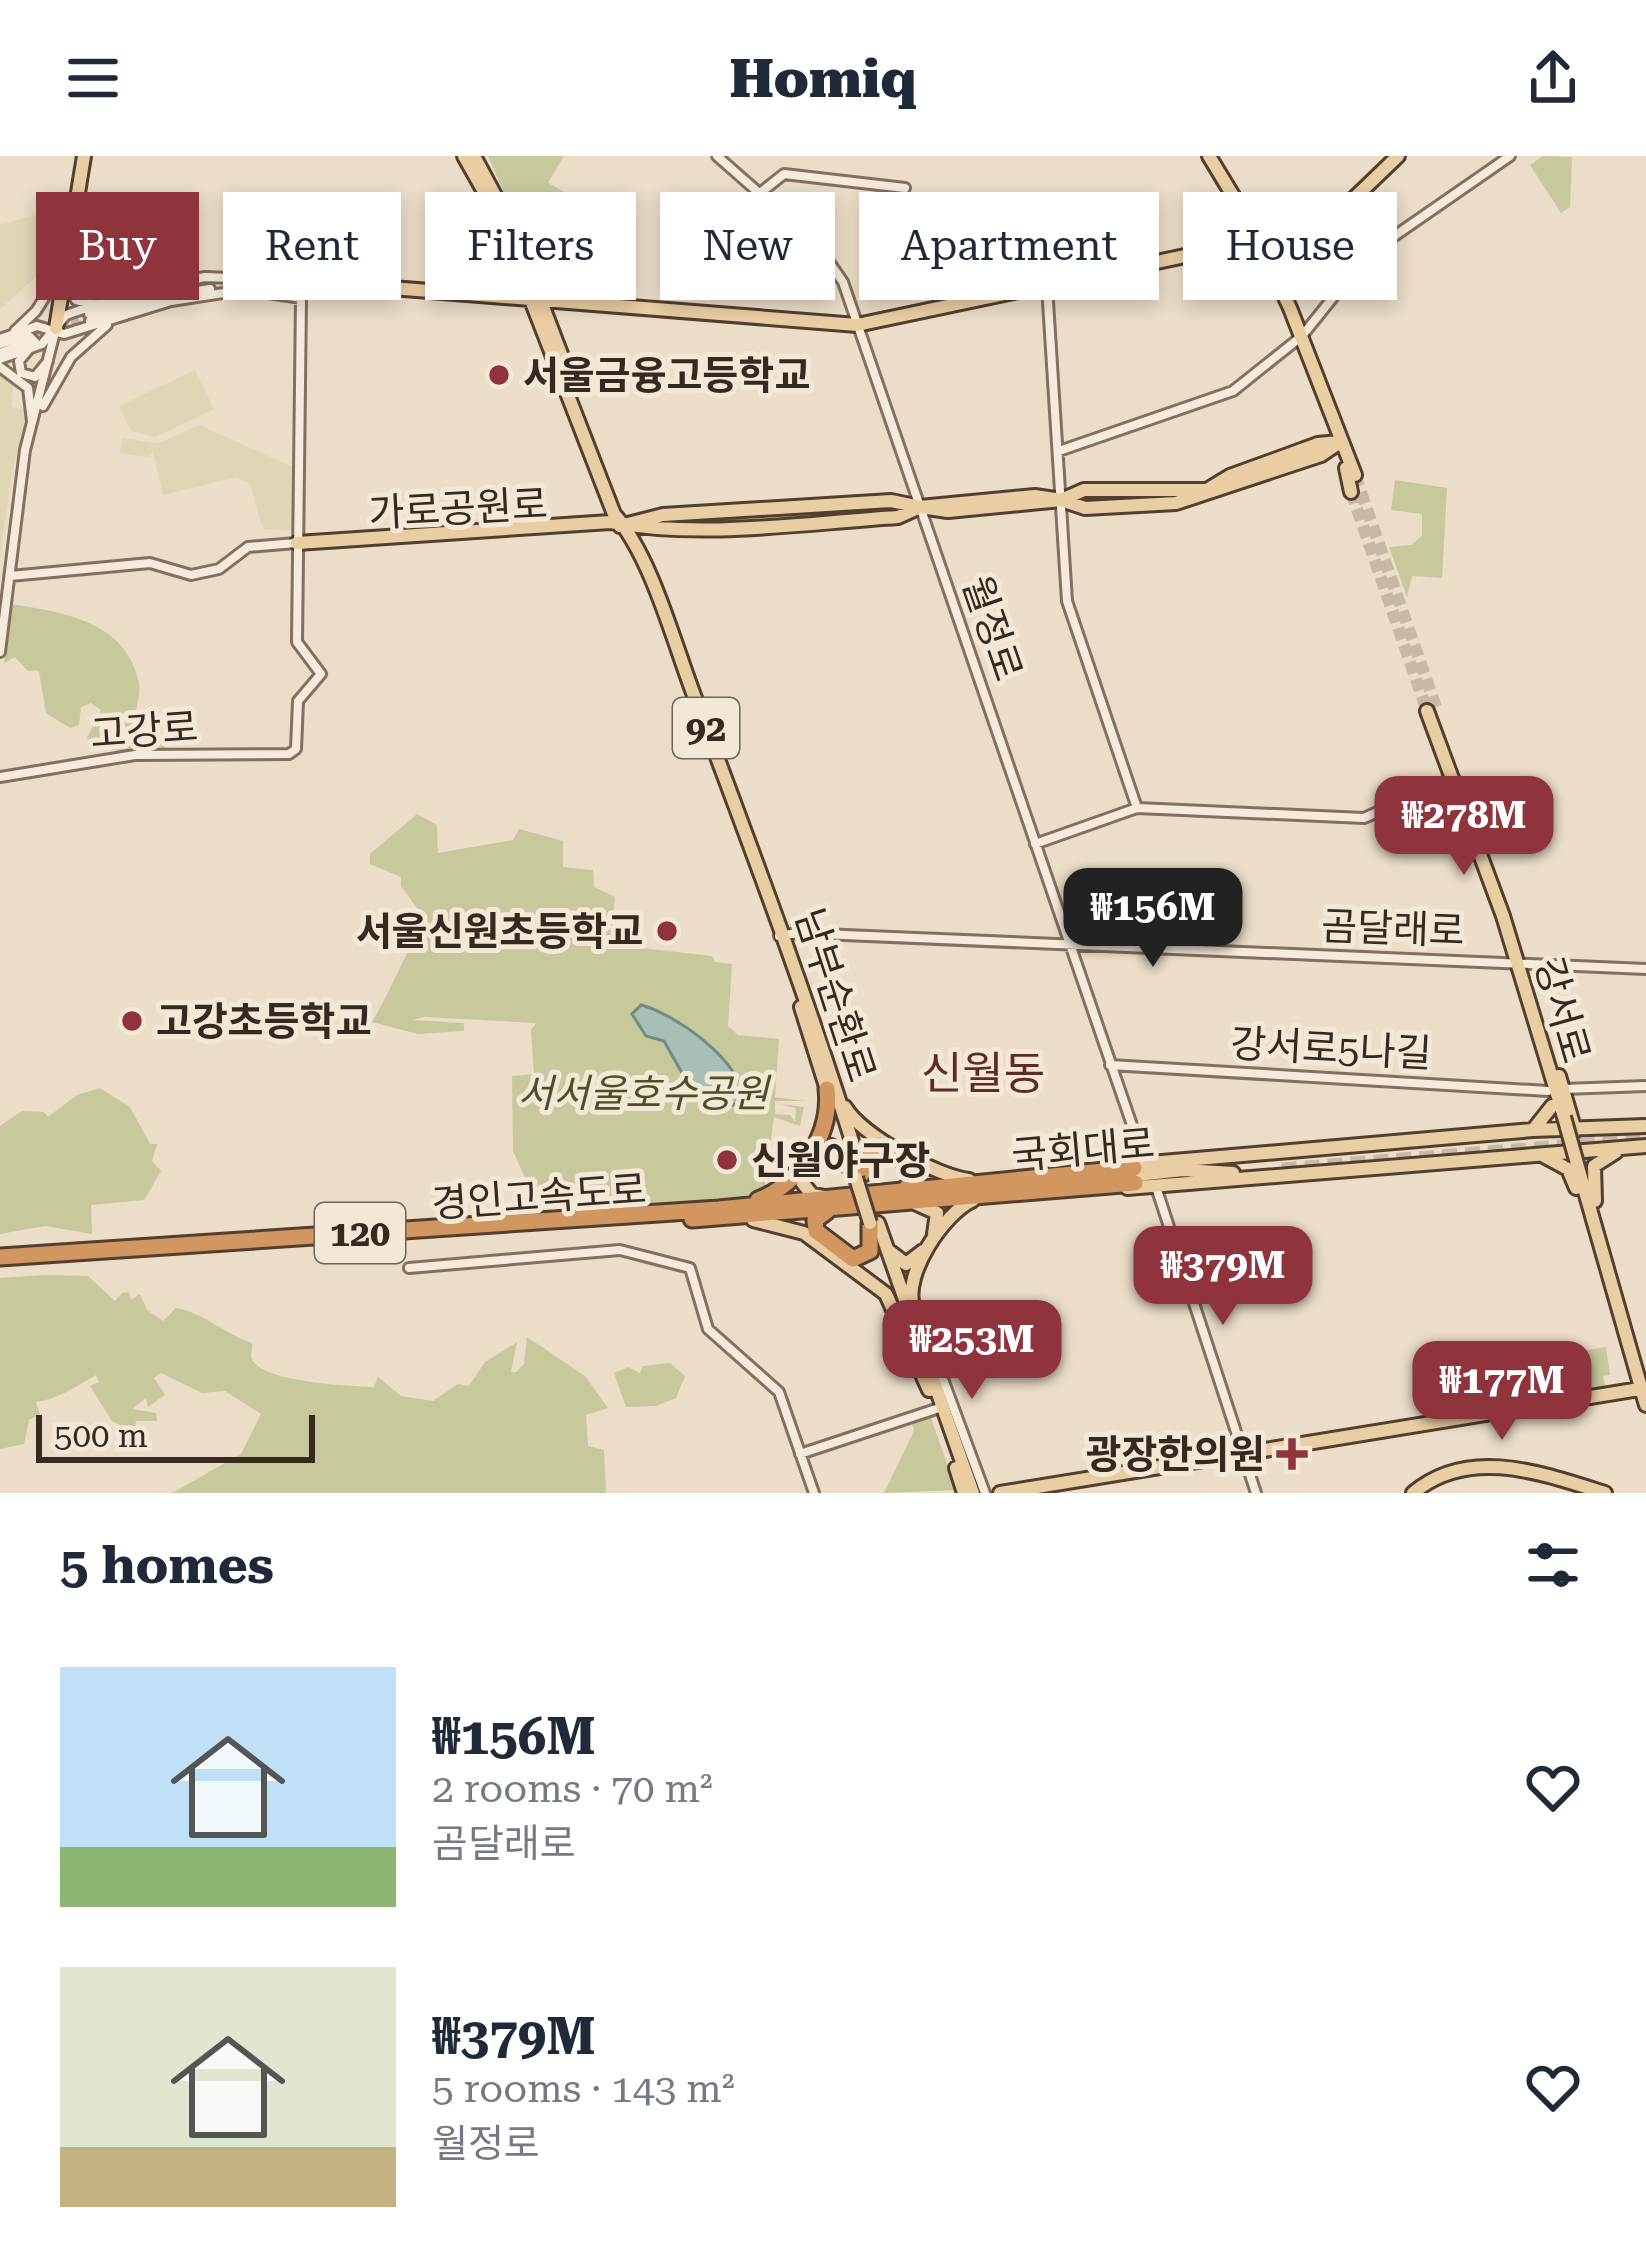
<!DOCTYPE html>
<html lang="en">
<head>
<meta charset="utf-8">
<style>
	:root { --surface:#fff; --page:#f2f2f3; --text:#1f2937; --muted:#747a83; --accent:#8f333c }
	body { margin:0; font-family:"Roboto Serif","Noto Sans KR",serif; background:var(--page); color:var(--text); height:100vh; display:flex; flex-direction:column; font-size:45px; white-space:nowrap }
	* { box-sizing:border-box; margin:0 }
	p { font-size:39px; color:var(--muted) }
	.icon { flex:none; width:66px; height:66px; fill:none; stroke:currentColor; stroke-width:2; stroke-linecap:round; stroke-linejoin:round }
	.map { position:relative; height:1337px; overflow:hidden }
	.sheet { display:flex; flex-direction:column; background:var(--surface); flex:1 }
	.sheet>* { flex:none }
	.guide { position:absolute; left:36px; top:36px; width:1575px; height:108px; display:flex; gap:24px }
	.scale { position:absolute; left:36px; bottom:30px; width:279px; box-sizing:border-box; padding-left:12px; border:6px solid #362920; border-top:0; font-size:33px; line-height:42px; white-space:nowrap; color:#362920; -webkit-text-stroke:9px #f3e8d6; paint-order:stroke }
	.price { position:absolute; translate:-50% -102px; padding:0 27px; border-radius:24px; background:var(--accent); color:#fff; font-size:39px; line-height:78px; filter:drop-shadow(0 3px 6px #0008) }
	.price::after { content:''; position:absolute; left:50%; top:72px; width:36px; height:27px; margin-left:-18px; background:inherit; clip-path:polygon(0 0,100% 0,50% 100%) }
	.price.selected { background:#222; color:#fff }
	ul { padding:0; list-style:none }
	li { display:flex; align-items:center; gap:36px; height:300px; padding:0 60px }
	li span { display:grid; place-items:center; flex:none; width:336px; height:240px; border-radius:0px; color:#555 }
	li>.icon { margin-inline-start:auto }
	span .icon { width:144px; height:144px; fill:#fffc; stroke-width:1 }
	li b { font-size:51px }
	h2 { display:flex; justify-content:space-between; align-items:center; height:144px; padding:0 60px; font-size:51px }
	.tag { padding:0 42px; border-radius:0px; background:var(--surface); box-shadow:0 6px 18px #0003; font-size:42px; line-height:108px }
	.tag.selected { background:var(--accent); color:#fff }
	header { display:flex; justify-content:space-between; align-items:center; height:156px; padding:0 60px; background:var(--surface); font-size:54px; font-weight:800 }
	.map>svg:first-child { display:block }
	.farmland { fill:#e0d5b5 }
	.green { fill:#c7c89c }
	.water { fill:#a8bfb6; stroke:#6f8d83; stroke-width:3 }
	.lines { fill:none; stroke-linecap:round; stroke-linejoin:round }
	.minor-tunnel { stroke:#c7b9a6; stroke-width:8; stroke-dasharray:8 4; stroke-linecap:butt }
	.major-tunnel { stroke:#c7b9a6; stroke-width:12; stroke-dasharray:12 6; stroke-linecap:butt }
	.highway-tunnel { stroke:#c7b9a6; stroke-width:15; stroke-dasharray:15 8; stroke-linecap:butt }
	.minor-casing { stroke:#856f5e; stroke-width:14 }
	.major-casing { stroke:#533e32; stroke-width:18 }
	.highway-casing { stroke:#533e32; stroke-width:21 }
	.minor { stroke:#f6ebda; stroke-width:8 }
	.major { stroke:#eacea3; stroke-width:12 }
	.highway { stroke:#d29660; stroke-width:15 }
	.major-bridge-casing { stroke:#533e32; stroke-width:18; stroke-linecap:butt }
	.major-bridge { stroke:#eacea3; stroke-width:12 }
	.poi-dot { fill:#8f333c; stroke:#f3e8d6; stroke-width:4.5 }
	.labels { text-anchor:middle; stroke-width:10; stroke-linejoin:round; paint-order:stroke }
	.shield { fill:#f3e8d6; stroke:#6f6257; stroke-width:3 }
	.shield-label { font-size:36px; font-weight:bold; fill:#362920 }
	.poi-label { font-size:39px; font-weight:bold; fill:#362920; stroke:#f3e8d6; text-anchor:start }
	.street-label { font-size:39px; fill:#362920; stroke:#f3e8d6 }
	.park-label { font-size:39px; font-style:italic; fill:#4a5129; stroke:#f3e8d6 }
	.quarter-label { font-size:45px; fill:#5f2b24; stroke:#f3e8d6 }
</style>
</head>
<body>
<header><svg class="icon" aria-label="menu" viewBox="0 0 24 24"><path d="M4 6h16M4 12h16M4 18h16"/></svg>Homiq<svg class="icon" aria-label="share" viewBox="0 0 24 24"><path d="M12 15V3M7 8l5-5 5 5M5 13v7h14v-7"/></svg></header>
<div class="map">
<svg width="1646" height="1337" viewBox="0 0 1646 1337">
	<rect width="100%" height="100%" fill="#ebddc7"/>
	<path class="farmland" d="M60 52 47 111 0 153V69Z
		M195 214 214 253 155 281 131 275 119 250Z
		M0 220 14 221 11 251 29 254 12 315 0 401Z
		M199 269 295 312 294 375 263 373 250 328 236 321 163 339 153 295 148 301 120 297 123 282 158 288Z"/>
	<path class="green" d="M488 0H564L548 27 569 38 556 66 510 50Z
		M1543 0 1572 1 1570 51 1561 57 1530 9Z
		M1395 324 1447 332 1442 422 1412 420 1407 441 1389 391 1411 389 1422 380V358L1391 354Z
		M11 448C62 456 127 465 139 527 141 541 133 558 134 574L165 587V594C135 595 112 600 87 582L101 554 91 547 81 551 79 569 70 572 46 557 39 515H28L15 501 4 507Z
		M417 658 437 669 438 697 513 684 519 673 563 685V711L593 714 594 731 615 741 613 759 622 760 623 790 712 800 715 806 732 808 728 870 738 879 779 883 775 941 805 945H775V958L790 959 795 966 796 952 778 948 804 951 800 970 774 961 764 1037 645 1053 608 1039 531 1035 513 995 512 920 534 918 531 874 536 867 424 861 412 864 464 867V875L418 878 372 866C389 838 406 796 425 763L401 730V721L370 708V698Z
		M100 932 130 951 150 988H157L152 1005 161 1015 144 1044 91 1049 92 1078 45 1070 0 1078V970L22 955 44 956 48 961 77 939Z
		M45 1119 88 1120 115 1145 122 1137 129 1136 131 1144 140 1138 147 1154 163 1165 176 1152C204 1157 223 1177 252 1187 253 1192 250 1198 252 1203 262 1226 346 1230 374 1231L378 1221 401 1240 433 1245 458 1228 469 1230 485 1206 517 1186 511 1216H516L524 1208 527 1181 585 1220 608 1252 586 1259 588 1290 604 1294 606 1337H172L241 1298 261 1258 225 1235 202 1237 161 1217 154 1222 165 1239 148 1251 146 1242 132 1253 156 1257 157 1265H136L134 1277 112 1265 90 1230 99 1226 96 1219C76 1231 57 1243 36 1246L40 1258 29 1264 24 1288 0 1293V1122Z
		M1606 1191 1610 1219 1603 1220 1605 1231 1562 1237 1556 1199Z
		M670 1207 685 1220 676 1242 656 1250 626 1251 614 1217 628 1211 640 1217 643 1210Z
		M929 1256 956 1334 884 1337 914 1275 911 1263Z"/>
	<path class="water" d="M641 849C673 857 747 907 742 946L730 950 691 933 664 885 646 880 632 858Z"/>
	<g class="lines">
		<path class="minor-tunnel" d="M63 175 90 165
			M25 180 89 158"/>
		<path class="major-tunnel" d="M1355 319 1436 551
			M1351 336 1427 555"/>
		<path class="highway-tunnel" d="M1282 1014 1646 984"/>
		<defs>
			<path id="minor" d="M717 0 816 87 843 126 1145 1007
				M760 37 784 18 905 32
				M67 126 76 144 93 148
				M1047 130 1067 445 1137 652
				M254 135 301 142 307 134 329 127
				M89 158 179 130
				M90 165 166 140 210 133
				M15 175 36 155 61 115
				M24 175 35 186 19 205 21 217 35 221 48 205
				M0 183 37 170 64 178 171 145 288 127
				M0 188 25 180
				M0 197 27 187
				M0 203 42 188 66 159 141 133 205 121 302 125
				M0 211 28 232 32 265
				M43 250 71 201 107 169
				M1059 295 1233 235 1302 180 1367 99 1510 0
				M10 420 150 407 191 419 219 413 248 391 296 387
				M0 496 25 294 56 172
				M0 621 135 599 289 598 296 593 298 545 321 518 297 486 301 142
				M1035 688 1137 652 1364 662 1454 622
				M779 780 797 777 1646 813
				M1110 909 1548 935
				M1564 933 1646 930
				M1156 1031 1256 1337
				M409 1112 620 1094 690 1112 708 1173 779 1236 814 1337
				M922 1179 926 1177 985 1337
				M800 1298 936 1253"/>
			<path id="major" d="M464 0 500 64 614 358C652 401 674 488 695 542 753 697 811 850 859 1008
				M474 0 514 75 569 219
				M1209 0 1252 71 1290 152 1355 319
				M329 127 857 169 1285 79 1346 50 1398 0
				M56 172 84 0
				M1346 312 1351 336
				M620 370 663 359 891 345 920 351 1035 340 1061 344 1084 334H1207L1230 320 1318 288 1339 286
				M297 387 610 366C703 383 803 367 898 361L920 351 948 355 1061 344 1085 352 1176 347 1321 299 1340 286
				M1427 555 1503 760 1564 961
				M801 851 829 940
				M1559 920 1575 975
				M845 951C862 980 937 1020 969 1024
				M1533 974 1552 950
				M1542 999 1568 1013 1576 1032
				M1576 1004 1646 1249
				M1127 1009 1533 974 1646 970
				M1128 1020 1183 1014 1233 1017
				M1127 1032 1646 990
				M824 1041 812 1039 802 1026 819 993 831 990 855 1019
				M1595 1045 1594 1010 1616 996
				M917 1048 937 1057 934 1078
				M753 1064 804 1077 886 1138 929 1234
				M878 1067 973 1337
				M889 1095 906 1108 923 1095
				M913 1150C903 1118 944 1057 973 1044
				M956 1312 964 1337
				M1000 1337 1646 1232
				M1413 1337C1469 1290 1541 1317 1605 1337"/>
			<path id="highway" d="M862 1018 863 997 879 989 916 1012 917 1024 906 1032
				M758 1044C800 1028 832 978 827 933
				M827 1055 815 1064 816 1075 853 1103 870 1095V1067
				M692 1063 1135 1027
				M0 1101 719 1053 1134 1012"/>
		</defs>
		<use href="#minor" class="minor-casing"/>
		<use href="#major" class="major-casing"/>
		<use href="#highway" class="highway-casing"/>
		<use href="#minor" class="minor"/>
		<use href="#major" class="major"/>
		<use href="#highway" class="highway"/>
		<defs>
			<path id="major-bridge" d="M1564 961 1576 1004
				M856 1022 870 1067"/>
		</defs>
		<use href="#major-bridge" class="major-bridge-casing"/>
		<use href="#major-bridge" class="major-bridge"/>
	</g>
	<g class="poi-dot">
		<circle cx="499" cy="219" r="12"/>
		<circle cx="667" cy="775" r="12"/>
		<circle cx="132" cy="865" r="12"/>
		<circle cx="727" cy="1004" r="12"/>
		<path d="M1286 1280h12v12h12v12h-12v12h-12v-12h-12v-12h12z"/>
	</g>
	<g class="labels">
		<g class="shield">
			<rect x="673" y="542" width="66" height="60" rx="9"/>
			<rect x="315" y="1047" width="90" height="60" rx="9"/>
		</g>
		<g class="shield-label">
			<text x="706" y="585">92</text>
			<text x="360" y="1090">120</text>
		</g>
		<g class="poi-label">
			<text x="523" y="233">서울금융고등학교</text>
			<text x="643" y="789" text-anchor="end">서울신원초등학교</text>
			<text x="156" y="879">고강초등학교</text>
			<text x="751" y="1018">신월야구장</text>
			<text x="1265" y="1312" text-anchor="end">광장한의원</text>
		</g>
		<g class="street-label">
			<text transform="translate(458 352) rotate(-3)" y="14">가로공원로</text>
			<text transform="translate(993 472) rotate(71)" y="14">월정로</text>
			<text transform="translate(144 574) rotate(-4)" y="14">고강로</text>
			<text transform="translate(1393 772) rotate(2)" y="14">곰달래로</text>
			<text transform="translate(836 839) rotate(72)" y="14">남부순환로</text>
			<text transform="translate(1563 854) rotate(74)" y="14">강서로</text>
			<text transform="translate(1331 892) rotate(3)" y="14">강서로5나길</text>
			<text transform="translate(1083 993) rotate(-5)" y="14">국회대로</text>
			<text transform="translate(539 1040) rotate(-4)" y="14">경인고속도로</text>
		</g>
		<g class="park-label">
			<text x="643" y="951">서서울호수공원</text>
		</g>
		<g class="quarter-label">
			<text x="983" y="933">신월동</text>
		</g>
	</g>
</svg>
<div class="scale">500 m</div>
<b class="price" style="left:1464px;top:722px">₩278M</b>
<b class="price selected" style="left:1153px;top:814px">₩156M</b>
<b class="price" style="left:1223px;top:1172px">₩379M</b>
<b class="price" style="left:972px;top:1246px">₩253M</b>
<b class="price" style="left:1502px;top:1287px">₩177M</b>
<div class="guide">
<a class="tag selected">Buy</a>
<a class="tag">Rent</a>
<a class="tag">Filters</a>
<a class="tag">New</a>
<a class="tag">Apartment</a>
<a class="tag">House</a>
</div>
</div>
<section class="sheet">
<h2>5 homes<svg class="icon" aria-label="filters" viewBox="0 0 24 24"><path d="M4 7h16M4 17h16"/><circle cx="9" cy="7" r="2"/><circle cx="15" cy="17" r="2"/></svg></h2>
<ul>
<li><span style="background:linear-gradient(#bfe0f5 75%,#8fb573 0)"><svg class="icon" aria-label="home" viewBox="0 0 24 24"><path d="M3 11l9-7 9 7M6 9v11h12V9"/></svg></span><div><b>₩156M</b><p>2 rooms · 70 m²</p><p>곰달래로</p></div><svg class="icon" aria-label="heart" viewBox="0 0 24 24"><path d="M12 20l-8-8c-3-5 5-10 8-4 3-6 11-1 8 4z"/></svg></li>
<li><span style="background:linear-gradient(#dfe7d0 75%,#c2b280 0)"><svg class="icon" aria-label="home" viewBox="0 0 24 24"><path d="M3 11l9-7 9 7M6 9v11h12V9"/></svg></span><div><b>₩379M</b><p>5 rooms · 143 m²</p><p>월정로</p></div><svg class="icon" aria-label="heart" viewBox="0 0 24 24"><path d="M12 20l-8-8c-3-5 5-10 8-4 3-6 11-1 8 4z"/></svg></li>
</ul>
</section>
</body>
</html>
